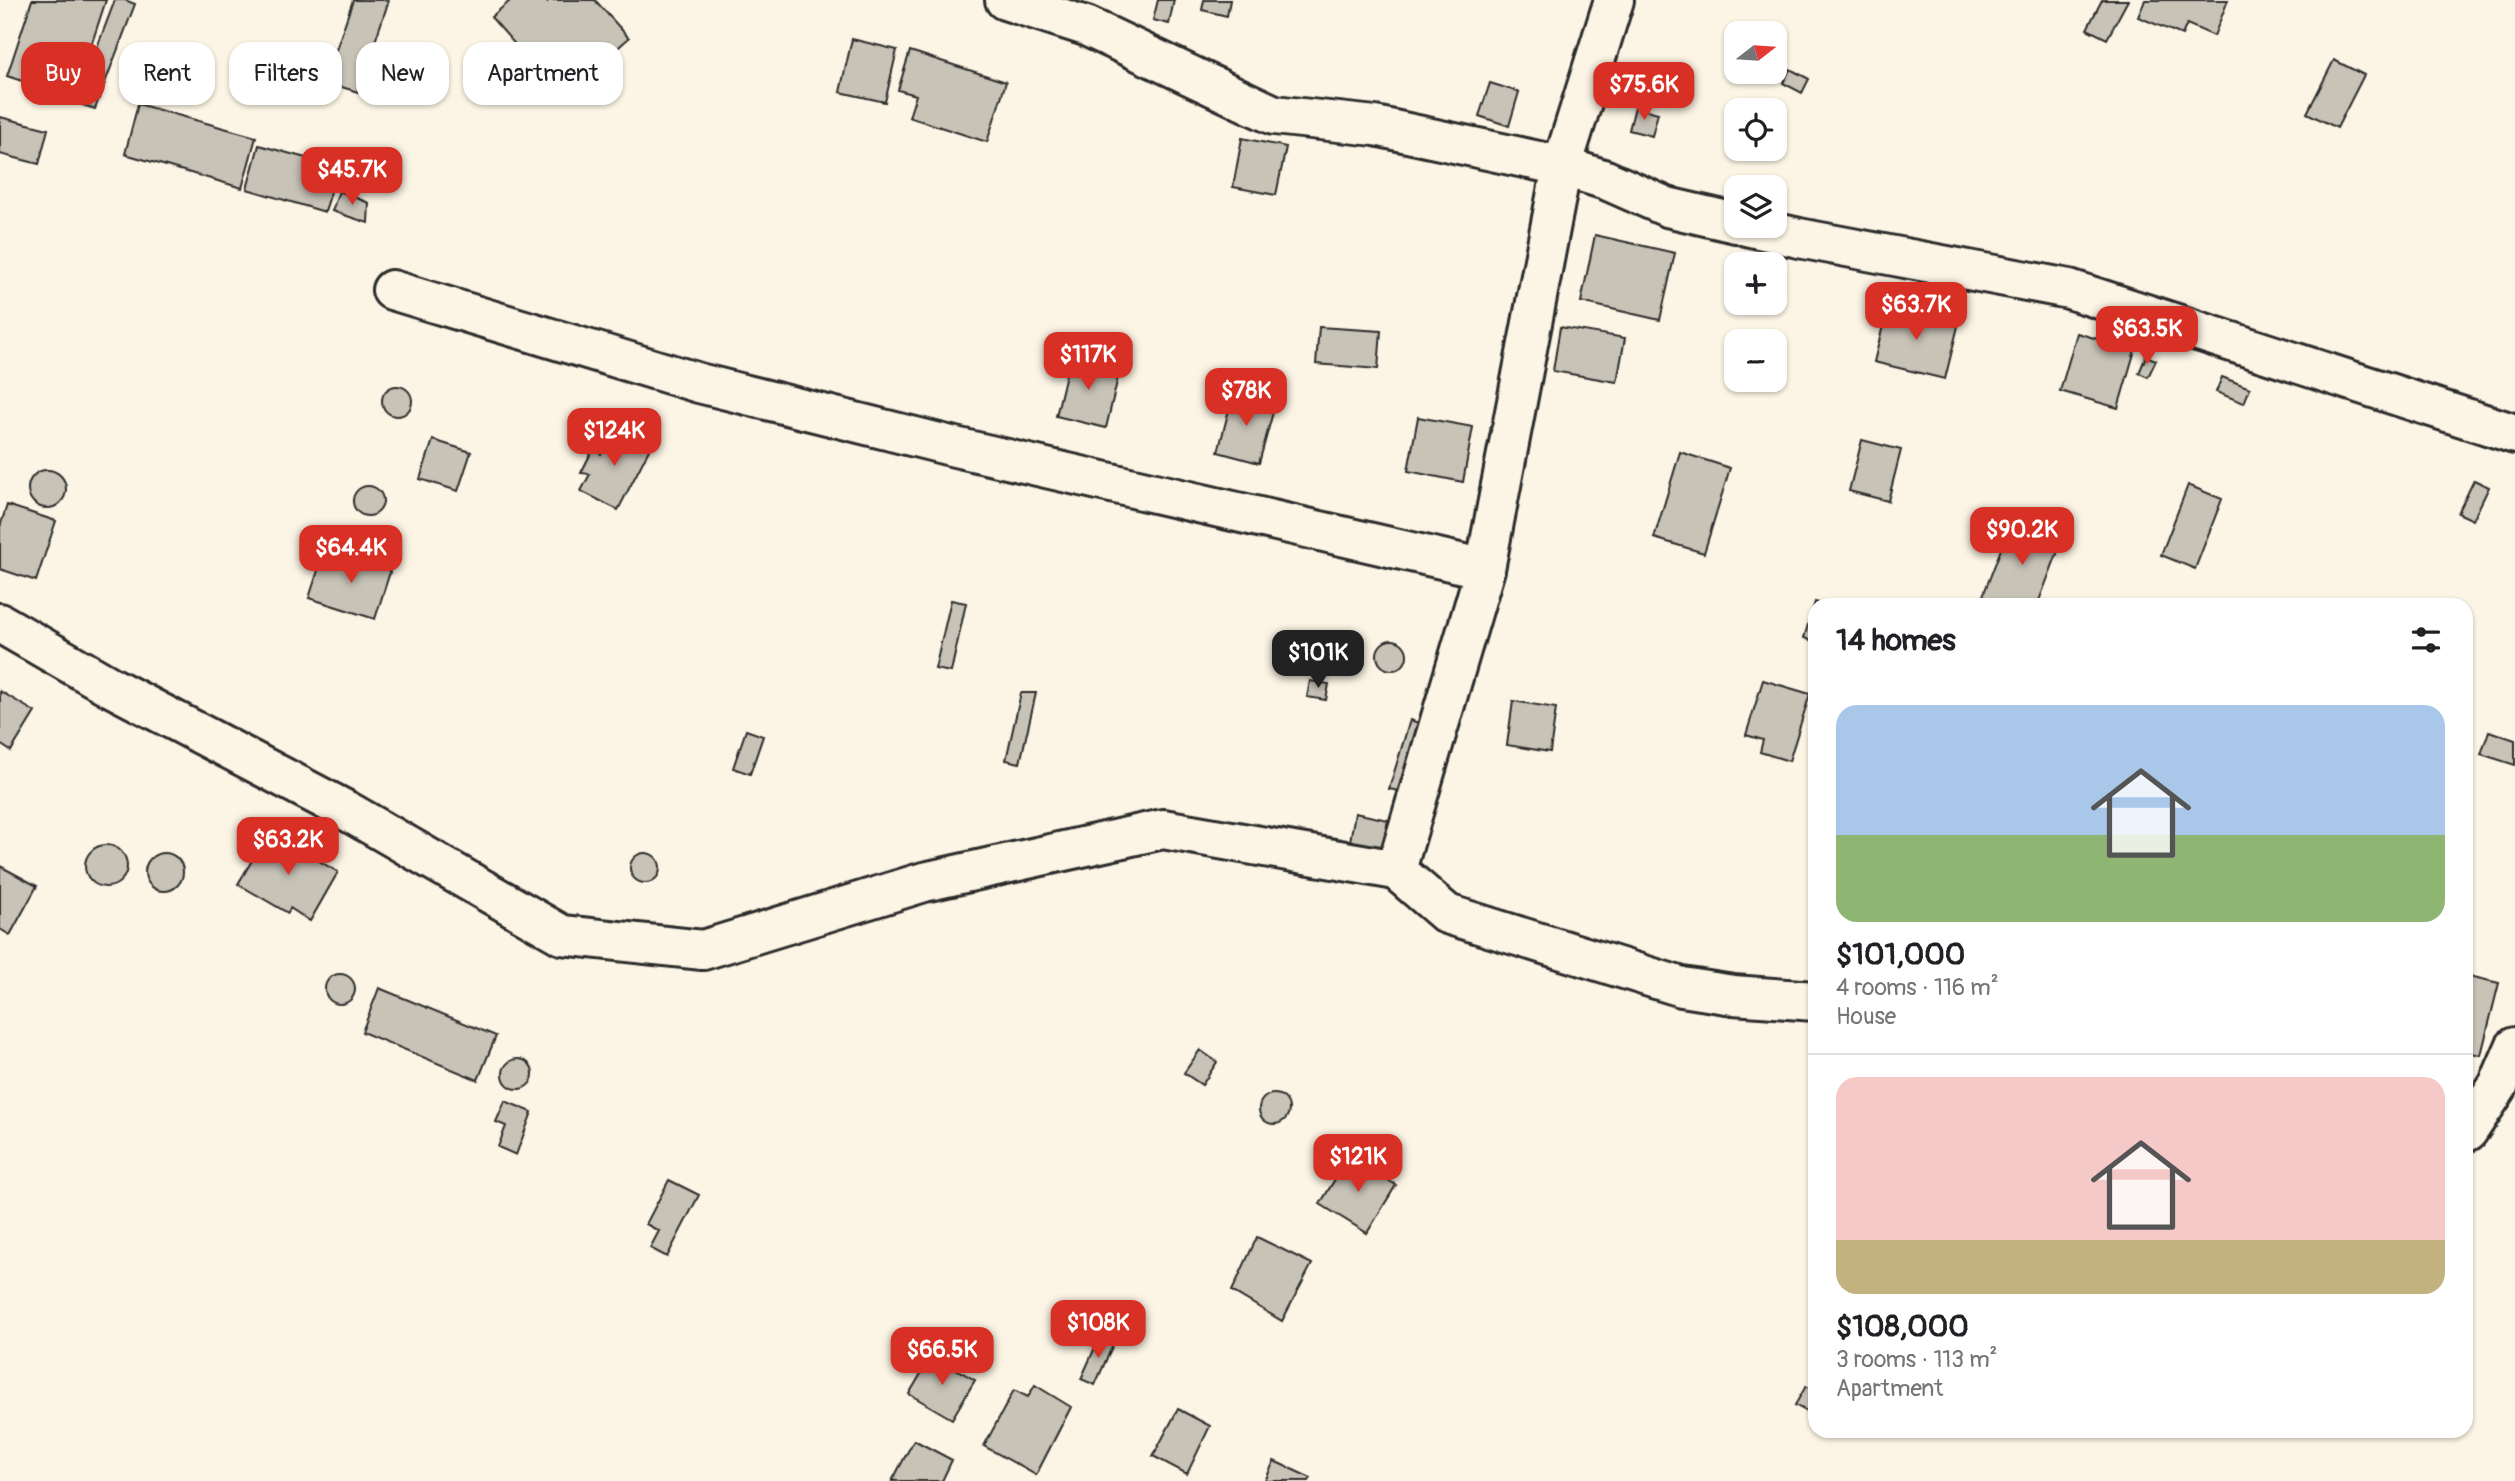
<!DOCTYPE html>
<html lang="en">
<head>
<meta charset="utf-8">
<style>
	:root { --surface:#fff; --page:#f6f6f6; --text:#202124; --muted:#757577; --line:#e0e0e0; --accent:#d93025 }
	body { margin:0; font-family:Pangolin,sans-serif; background:var(--page); color:var(--text); height:100vh; display:flex; flex-direction:column; font-size:26px; white-space:nowrap }
	* { box-sizing:border-box; margin:0 }
	p { font-size:23px; color:var(--muted) }
	.icon { flex:none; width:38px; height:38px; fill:none; stroke:currentColor; stroke-width:2; stroke-linecap:round; stroke-linejoin:round }
	.map { position:relative; flex:1; overflow:hidden }
	.sheet { position:absolute; left:1808px; top:598px; width:665px; height:840px; display:flex; flex-direction:column; background:var(--surface); border-radius:21px; box-shadow:0 2px 5px #0004 }
	.sheet>* { flex:none }
	.top-card { position:absolute; left:21px; top:42px; width:665px; height:63px; display:flex; gap:14px }
	.needle { width:46px; rotate:73deg }
	.fabs { position:absolute; left:1724px; top:21px; display:grid; gap:14px }
	.fabs a { display:grid; place-items:center; width:63px; height:63px; border-radius:14px; background:var(--surface); box-shadow:0 2px 5px #0004; font-size:35px }
	.price { position:absolute; translate:-50% -60px; padding:0 16px; border-radius:14px; background:var(--accent); color:#fff; font-size:23px; line-height:46px; filter:drop-shadow(0 2px 4px #0008) }
	.price::after { content:''; position:absolute; left:50%; top:42px; width:21px; height:16px; margin-left:-10px; background:inherit; clip-path:polygon(0 0,100% 0,50% 100%) }
	.price.current { background:#222; color:#fff }
	ul { padding:0; list-style:none }
	li { display:grid; align-content:center; gap:14px; height:371px; padding:0 28px }
	li+li { border-top:2px solid var(--line) }
	li span { display:grid; place-items:center; height:217px; border-radius:21px; color:#555 }
	li>.icon { margin-inline-start:auto }
	span .icon { width:126px; height:126px; fill:#fffc; stroke-width:1 }
	li b { font-size:30px }
	h2 { display:flex; justify-content:space-between; align-items:center; height:84px; padding:0 28px; font-size:30px }
	.chip { padding:0 24px; border-radius:21px; background:var(--surface); box-shadow:0 2px 5px #0004; font-size:24px; line-height:63px }
	.chip.current { background:var(--accent); color:#fff }
	.map>svg:first-child { display:block }
	.building { fill:#c8c3b7; stroke:#2b2b2b; stroke-width:2 }
	.lines { fill:none; stroke-linecap:round; stroke-linejoin:round }
	.minor-casing { stroke:#2b2b2b; stroke-width:44 }
	.minor { stroke:#fcf5e5; stroke-width:38 }
</style>
</head>
<body>
<div class="map">
<svg width="2515" height="1481" viewBox="0 0 2515 1481">
	<rect width="100%" height="100%" fill="#fcf5e5"/>
	<filter id="ink" filterUnits="userSpaceOnUse"><feTurbulence type="fractalNoise" baseFrequency=".0143" numOctaves="2"/><feDisplacementMap in="SourceGraphic" scale="14" xChannelSelector="R" yChannelSelector="G"/><feConvolveMatrix kernelMatrix="1 2 1 2 8 2 1 2 1" color-interpolation-filters="sRGB"/></filter>
	<g filter="url(#ink)">
		<path class="building" d="M32 0H106L74 98 7 76Z
			M115 0H125L135 4 95 109 76 103Z
			M353 0H389L358 92 325 82Z
			M511 0H545L547 2 549 0H595L629 38 603 61 597 54 555 90 491 17Z
			M1158 0H1174L1169 24 1153 20Z
			M1204 0H1230L1227 16 1202 10Z
			M2102 0H2128L2107 39 2087 29Z
			M2145 0H2228L2214 36 2187 24 2182 35 2138 17Z
			M852 39 897 50 885 102 840 92Z
			M910 51 1006 82 987 142 909 117 916 95 898 90Z
			M2334 60 2364 75 2337 128 2307 113Z
			M1790 69 1809 79 1802 93 1783 83Z
			M1490 83 1519 92 1509 126 1479 116Z
			M138 104 256 137 242 188 125 154Z
			M1635 107 1658 113 1652 136 1629 130Z
			M0 117 48 129 39 164 0 154Z
			M1242 138 1286 147 1276 195 1233 187Z
			M259 145 338 167 325 212 247 189Z
			M339 191 369 203 368 223 332 211Z
			M1595 235 1675 253 1660 320 1581 302Z
			M1888 305 1959 322 1945 379 1874 362Z
			M1319 327 1381 331 1378 369 1316 364Z
			M1560 327 1625 338 1617 382 1553 371Z
			M2077 333 2135 350 2118 408 2060 391Z
			M2146 356 2156 360 2148 377 2139 373Z
			M1070 357 1120 369 1106 428 1056 416Z
			M2222 377 2250 388 2244 403 2216 392Z
			M382 401a15 15 0 1 1 30 0a15 15 0 1 1-30 0Z
			M1233 394 1275 405 1259 463 1218 452Z
			M1418 417 1473 427 1463 482 1408 471Z
			M615 427 651 446 618 510 581 491 590 474 581 473 593 449 601 454Z
			M433 440 471 452 458 491 420 479Z
			M1862 440 1901 450 1888 501 1849 491Z
			M1680 452 1730 468 1704 553 1654 538Z
			M28 489a19 19 0 1 1 38 0a19 19 0 1 1-38 0Z
			M2474 480 2489 487 2473 520 2458 513Z
			M2188 485 2222 499 2195 569 2161 555Z
			M353 501a15 15 0 1 1 30 0a15 15 0 1 1-30 0Z
			M7 505 56 521 36 581 0 569V527Z
			M2013 518 2063 538 2037 606H1979Z
			M323 555 349 564 352 555 385 566 390 572 375 619 309 598Z
			M951 600 966 603 951 672 935 669Z
			M1815 602 1828 606H1815V642L1804 638Z
			M1295 633 1306 638 1300 650 1290 645Z
			M1377 655a15 15 0 1 1 30 0a15 15 0 1 1-30 0Z
			M1763 680 1810 694 1789 761 1760 752 1763 740 1746 735Z
			M1310 681 1329 684 1326 700 1307 697Z
			M0 691 35 712 11 751 0 744Z
			M1021 693H1036L1020 763 1006 760Z
			M1513 701 1556 708 1550 752 1507 745Z
			M1410 720 1424 725 1408 793 1389 789Z
			M746 730 763 736 750 774 733 768Z
			M2489 731 2515 740V765L2481 754Z
			M1355 813 1388 820 1382 848 1350 841Z
			M269 832 338 872 310 921 290 908 288 913 238 884Z
			M85 866a21 21 0 1 1 42 0a21 21 0 1 1-42 0Z
			M145 872a19 19 0 1 1 38 0a19 19 0 1 1-38 0Z
			M630 868a15 15 0 1 1 30 0a15 15 0 1 1-30 0Z
			M0 866 37 886 10 935 0 929Z
			M325 989a15 15 0 1 1 30 0a15 15 0 1 1-30 0Z
			M2469 976 2499 983 2481 1055 2466 1052V986Z
			M379 988 496 1036 478 1080 362 1032Z
			M1200 1050 1217 1062 1202 1085 1184 1073Z
			M503 1074a15 15 0 1 1 30 0a15 15 0 1 1-30 0Z
			M1259 1109a15 15 0 1 1 30 0a15 15 0 1 1-30 0Z
			M505 1101 532 1112 516 1155 498 1147 506 1126 496 1122Z
			M1349 1156 1396 1185 1367 1233 1320 1204Z
			M669 1180 699 1195 667 1257 650 1248 659 1231 646 1224Z
			M1257 1237 1312 1264 1282 1321 1232 1291Z
			M1101 1334 1115 1340 1095 1385 1081 1379Z
			M932 1355 975 1380 952 1419 909 1394Z
			M1035 1385 1071 1407 1036 1475 984 1446 1014 1390 1028 1397Z
			M1806 1386 1815 1391V1416L1795 1405Z
			M1178 1409 1210 1426 1187 1474 1153 1456Z
			M914 1440 952 1460 942 1481H892Z
			M1274 1461 1311 1478 1309 1481H1265Z"/>
		<g class="lines">
			<defs>
				<path id="minor" d="M1005 0 1086 26 1274 115 1375 126 1562 166 1606 180 1667 207 1736 223
					M1746 226 1799 238 2069 289 2515 434
					M392 290 699 383 955 447 1485 569
					M0 623 111 687 349 812 562 935 703 950 924 882 1163 829 1396 870 1447 914 1682 987 1733 995 1815 1001
					M1396 870 1485 569 1562 166 1614 0
					M2466 1130 2468 1131 2498 1086 2515 1047"/>
			</defs>
			<use href="#minor" class="minor-casing"/>
			<use href="#minor" class="minor"/>
		</g>
	</g>
</svg>
<div class="fabs">
<a><svg class="needle" viewBox="-14 -14 28 28"><path d="M0-13l5 13h-10z" fill="#e53935"/><path d="M0 13l5-13h-10z" fill="#757577"/></svg></a>
<a><svg class="icon" aria-label="locate" viewBox="0 0 24 24"><circle cx="12" cy="12" r="6"/><path d="M12 2v4M12 18v4M2 12h4M18 12h4"/></svg></a>
<a><svg class="icon" aria-label="layers" viewBox="0 0 24 24"><path d="M12 4l9 5-9 5-9-5zM3 14l9 5 9-5"/></svg></a>
<a>+</a>
<a>−</a>
</div>
<b class="price" style="left:1644px;top:122px">$75.6K</b>
<b class="price" style="left:352px;top:207px">$45.7K</b>
<b class="price" style="left:1916px;top:342px">$63.7K</b>
<b class="price" style="left:2147px;top:366px">$63.5K</b>
<b class="price" style="left:1088px;top:392px">$117K</b>
<b class="price" style="left:1246px;top:428px">$78K</b>
<b class="price" style="left:614px;top:468px">$124K</b>
<b class="price" style="left:2022px;top:567px">$90.2K</b>
<b class="price" style="left:351px;top:585px">$64.4K</b>
<b class="price current" style="left:1318px;top:690px">$101K</b>
<b class="price" style="left:288px;top:877px">$63.2K</b>
<b class="price" style="left:1358px;top:1194px">$121K</b>
<b class="price" style="left:1098px;top:1360px">$108K</b>
<b class="price" style="left:942px;top:1387px">$66.5K</b>
<div class="top-card">
<a class="chip current">Buy</a>
<a class="chip">Rent</a>
<a class="chip">Filters</a>
<a class="chip">New</a>
<a class="chip">Apartment</a>
</div>
<section class="sheet">
<h2>14 homes<svg class="icon" aria-label="filters" viewBox="0 0 24 24"><path d="M4 7h16M4 17h16"/><circle cx="9" cy="7" r="2"/><circle cx="15" cy="17" r="2"/></svg></h2>
<ul>
<li><span style="background:linear-gradient(#a9c7e8 60%,#8fb573 0)"><svg class="icon" aria-label="home" viewBox="0 0 24 24"><path d="M3 11l9-7 9 7M6 9v11h12V9"/></svg></span><div><b>$101,000</b><p>4 rooms · 116 m²</p><p>House</p></div></li>
<li><span style="background:linear-gradient(#f6c9c9 75%,#c2b280 0)"><svg class="icon" aria-label="home" viewBox="0 0 24 24"><path d="M3 11l9-7 9 7M6 9v11h12V9"/></svg></span><div><b>$108,000</b><p>3 rooms · 113 m²</p><p>Apartment</p></div></li>
</ul>
</section>
</div>
</body>
</html>
